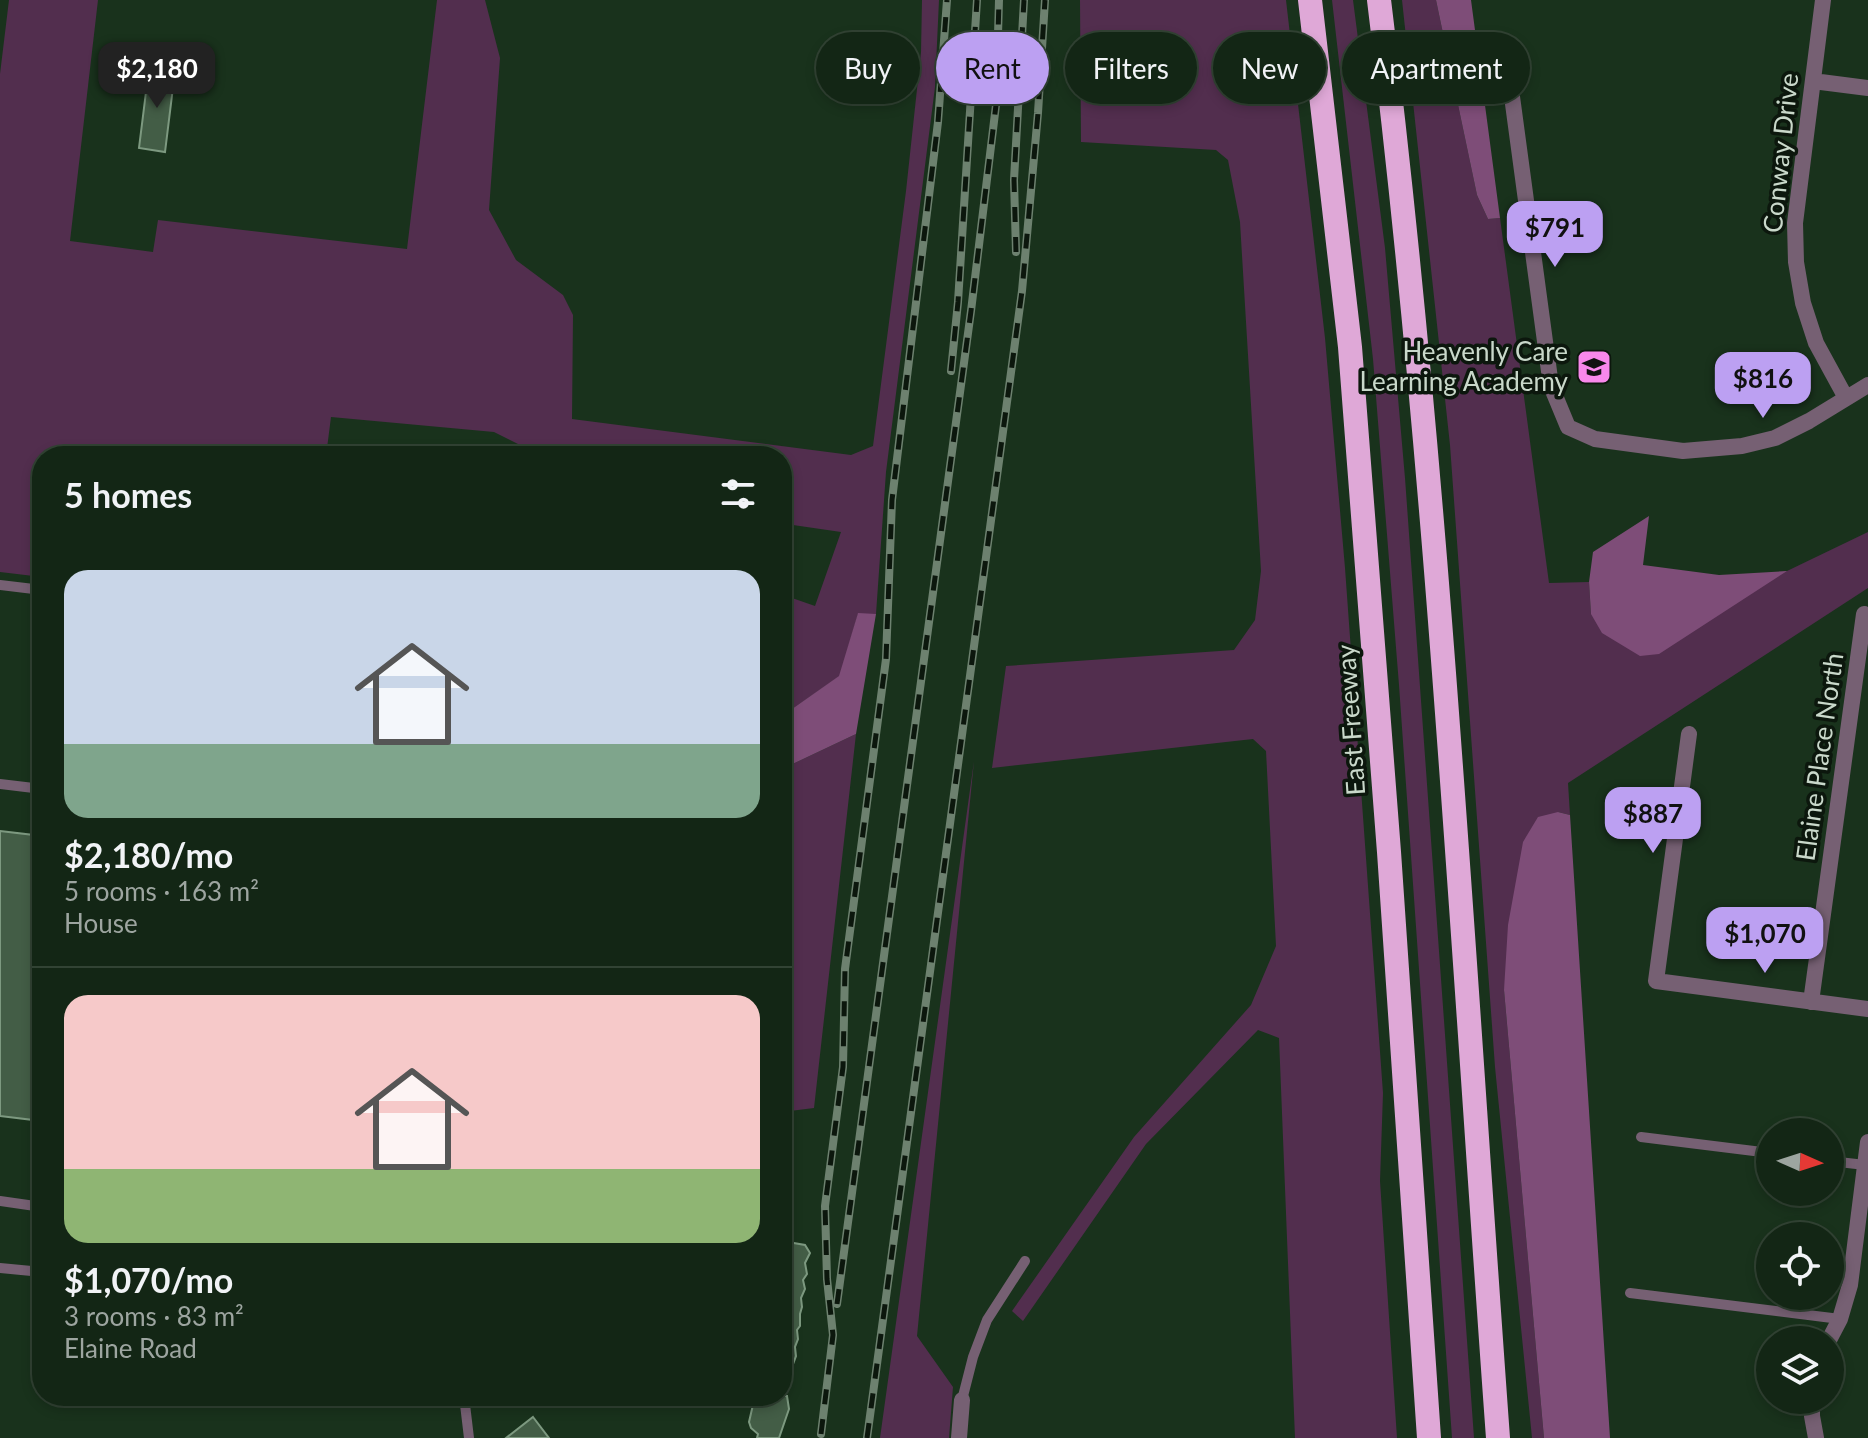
<!DOCTYPE html>
<html lang="en">
<head>
<meta charset="utf-8">
<style>
	:root { --surface:#132615; --page:#1c2e1e; --text:#f1f3f6; --muted:#9da5a0; --line:#324334; --accent:#bca0f2 }
	body { margin:0; font-family:Lato,sans-serif; background:var(--page); color:var(--text); height:100vh; display:flex; flex-direction:column; font-size:30px; white-space:nowrap }
	* { box-sizing:border-box; margin:0 }
	p { font-size:26px; color:var(--muted) }
	.icon { flex:none; width:44px; height:44px; fill:none; stroke:currentColor; stroke-width:2; stroke-linecap:round; stroke-linejoin:round }
	.map { position:relative; flex:1; overflow:hidden }
	.sheet { position:absolute; left:32px; top:446px; width:760px; height:960px; display:flex; flex-direction:column; background:var(--surface); border-radius:32px; box-shadow:0 4px 12px #0003,0 0 0 2px var(--line) }
	.sheet>* { flex:none }
	.hud { position:absolute; left:816px; top:32px; width:760px; height:72px; display:flex; gap:16px }
	.needle { width:52px; rotate:93deg }
	.buttons { position:absolute; left:1756px; top:1118px; display:grid; gap:16px }
	.buttons a { display:grid; place-items:center; width:88px; height:88px; border-radius:50%; background:var(--surface); box-shadow:0 4px 12px #0003,0 0 0 2px var(--line); font-size:40px }
	.price { position:absolute; translate:-50% -68px; padding:0 18px; border-radius:16px; background:var(--accent); color:#111; font-size:26px; line-height:52px; filter:drop-shadow(0 2px 4px #0008) }
	.price::after { content:''; position:absolute; left:50%; top:48px; width:24px; height:18px; margin-left:-12px; background:inherit; clip-path:polygon(0 0,100% 0,50% 100%) }
	.price.selected { background:#222; color:#fff }
	ul { padding:0; list-style:none }
	li { display:grid; align-content:center; gap:16px; height:424px; padding:0 32px }
	li+li { border-top:2px solid var(--line) }
	li span { display:grid; place-items:center; height:248px; border-radius:24px; color:#555 }
	li>.icon { margin-inline-start:auto }
	span .icon { width:144px; height:144px; fill:#fffc; stroke-width:1 }
	li b { font-size:34px }
	h2 { display:flex; justify-content:space-between; align-items:center; height:96px; padding:0 32px; font-size:34px }
	.tag { padding:0 28px; border-radius:36px; background:var(--surface); box-shadow:0 4px 12px #0003,0 0 0 2px var(--line); font-size:28px; line-height:72px }
	.tag.selected { background:var(--accent); color:#111 }
	.map>svg:first-child { display:block }
	.green { fill:#522e4e }
	.forest { fill:#7e4d78 }
	.building { fill:#435d46; stroke:#7d9980; stroke-width:2 }
	.lines { fill:none; stroke-linecap:round; stroke-linejoin:round }
	.lane { stroke:#766073; stroke-width:10 }
	.street { stroke:#766073; stroke-width:16 }
	.highway { stroke:#dfa8d7; stroke-width:24 }
	.rail-casing { stroke:#6d816f; stroke-width:8 }
	.rail { stroke:#0c170d; stroke-width:5; stroke-dasharray:15; stroke-linecap:butt }
	.labels { text-anchor:middle; stroke-width:7; stroke-linejoin:round; paint-order:stroke }
	.street-label { font-size:26px; fill:#c9d8ca; stroke:#0c170d }
	.poi-label { font-size:26px; fill:#c9d8ca; stroke:#0c170d; text-anchor:end }
</style>
</head>
<body>
<div class="map">
<svg width="1868" height="1438" viewBox="0 0 1868 1438">
	<rect width="100%" height="100%" fill="#19321c"/>
	<path class="green" d="M9 0H98L70 241 153 252 158 220 407 249 437 0H485L500 58 489 210 516 260 563 295 573 315 572 419 851 455 873 446 906 191 921 52 922 0H939L935 87 886 472 876 614H858L840 676 782 716V631L792 598 815 606 841 532 793 525 782 553V456H529L526 448 494 432 331 417 326 456H42V577L0 572V74Z
		M1080 0H1286L1325 338 1345 568 1383 1093 1380 1181 1397 1438H1295L1279 1038 1258 1030 1146 1144 1023 1321 1012 1311 1134 1137 1251 1005 1276 946 1266 751 1253 739 992 768 1006 666 1234 650 1255 620 1261 571 1240 222 1228 160 1216 150 1081 142Z
		M1332 0H1353L1385 248 1405 478 1474 1438H1452L1399 685 1373 359Z
		M1402 0H1436L1477 195 1488 219 1500 218 1549 583 1589 582 1591 614 1787 571 1868 532V588L1568 783 1570 815 1558 812 1504 990 1544 1438H1532L1495 1067 1450 445Z
		M856 734 814 1108 782 1112V769Z
		M974 761 917 1336 953 1387 949 1438H880Z"/>
	<path class="forest" d="M1436 0H1471L1500 218 1488 219 1477 195Z
		M1649 516 1643 565 1719 575 1787 571 1659 654 1640 656 1602 633 1591 614 1589 582 1593 552Z
		M858 613 876 614 856 734 782 769V716L839 676Z
		M1558 812 1570 815 1610 1438H1544L1504 990 1508 925 1523 842 1538 817Z"/>
	<path class="building" d="M149 68 175 71 165 152 139 148Z
		M0 831 42 836V1121L0 1116Z
		M782 1241 805 1245 810 1253 805 1263 807 1274 803 1280 805 1289 801 1298 802 1307 800 1314V1326L797 1330 798 1339 795 1347 796 1356 783 1391Z
		M755 1396H787L789 1409 779 1438H757L758 1434 751 1428 749 1422Z
		M533 1417 549 1438H506Z"/>
	<g class="lines">
		<path class="lane" d="M0 585 42 590
			M782 612 787 600
			M0 784 42 789
			M1641 1137 1770 1153
			M1830 1161 1865 1165
			M0 1201 42 1207
			M0 1268 42 1272
			M1630 1293 1840 1319
			M464 1396 469 1438
			M962 1400 973 1357 987 1320 1025 1261"/>
		<path class="street" d="M1823 0 1795 223 1796 262 1803 303 1816 343 1846 398
			M1506 52 1551 386 1568 427 1595 439 1683 451 1742 446 1775 438 1809 421 1868 385
			M1813 81 1868 88
			M1689 734 1656 981 1868 1009
			M1811 1002 1864 614
			M1829 1340 1840 1319 1850 1285 1868 1142
			M1812 1400V1416L1816 1438
			M959 1438 962 1400"/>
		<path class="highway" d="M1310 0 1350 347 1389 852 1429 1438
			M1379 0C1438 478 1463 958 1498 1438"/>
		<defs>
			<path id="rail" d="M1016 252 1014 180 1024 0
				M951 371 958 302 977 0
				M837 1304 971 311 996 105 999 0
				M821 1434 833 1335 827 1279 825 1206 843 1067 845 969 886 659 892 500 938 122 947 0
				M867 1438 1022 291 1038 113 1045 0"/>
		</defs>
		<use href="#rail" class="rail-casing"/>
		<use href="#rail" class="rail"/>
	</g>
	<defs>
		<symbol id="school-square" viewBox="-11 -11 22 22"><rect x="-9" y="-9" width="18" height="18" rx="4" fill="#f888eb" stroke="#0c170d"/><path d="M0-5L7-2L0 1L-7-2ZM-4 1L0 2.5L4 1V4Q0 6-4 4Z" fill="#111"/></symbol>
	</defs>
	<g fill-rule="evenodd">
		<use href="#school-square" x="1574" y="347" width="40" height="40"/>
	</g>
	<g class="labels">
		<g class="street-label">
			<text transform="translate(1781 153) rotate(-84)" y="9">Conway Drive</text>
			<text transform="translate(1351 720) rotate(-94)" y="9">East Freeway</text>
			<text transform="translate(1820 757) rotate(-82)" y="9">Elaine Place North</text>
		</g>
		<g class="poi-label">
			<text x="1568" y="361">Heavenly Care<tspan x="1568" dy="30">Learning Academy</tspan></text>
		</g>
	</g>
</svg>
<div class="buttons">
<a><svg class="needle" viewBox="-14 -14 28 28"><path d="M0-13l5 13h-10z" fill="#e53935"/><path d="M0 13l5-13h-10z" fill="#9da5a0"/></svg></a>
<a><svg class="icon" aria-label="locate" viewBox="0 0 24 24"><circle cx="12" cy="12" r="6"/><path d="M12 2v4M12 18v4M2 12h4M18 12h4"/></svg></a>
<a><svg class="icon" aria-label="layers" viewBox="0 0 24 24"><path d="M12 4l9 5-9 5-9-5zM3 14l9 5 9-5"/></svg></a>
</div>
<b class="price selected" style="left:157px;top:110px">$2,180</b>
<b class="price" style="left:1555px;top:269px">$791</b>
<b class="price" style="left:1763px;top:420px">$816</b>
<b class="price" style="left:1653px;top:855px">$887</b>
<b class="price" style="left:1765px;top:975px">$1,070</b>
<div class="hud">
<a class="tag">Buy</a>
<a class="tag selected">Rent</a>
<a class="tag">Filters</a>
<a class="tag">New</a>
<a class="tag">Apartment</a>
</div>
<section class="sheet">
<h2>5 homes<svg class="icon" aria-label="filters" viewBox="0 0 24 24"><path d="M4 7h16M4 17h16"/><circle cx="9" cy="7" r="2"/><circle cx="15" cy="17" r="2"/></svg></h2>
<ul>
<li><span style="background:linear-gradient(#c9d6e8 70%,#7fa58c 0)"><svg class="icon" aria-label="home" viewBox="0 0 24 24"><path d="M3 11l9-7 9 7M6 9v11h12V9"/></svg></span><div><b>$2,180/mo</b><p>5 rooms · 163 m²</p><p>House</p></div></li>
<li><span style="background:linear-gradient(#f6c9c9 70%,#8fb573 0)"><svg class="icon" aria-label="home" viewBox="0 0 24 24"><path d="M3 11l9-7 9 7M6 9v11h12V9"/></svg></span><div><b>$1,070/mo</b><p>3 rooms · 83 m²</p><p>Elaine Road</p></div></li>
</ul>
</section>
</div>
</body>
</html>
